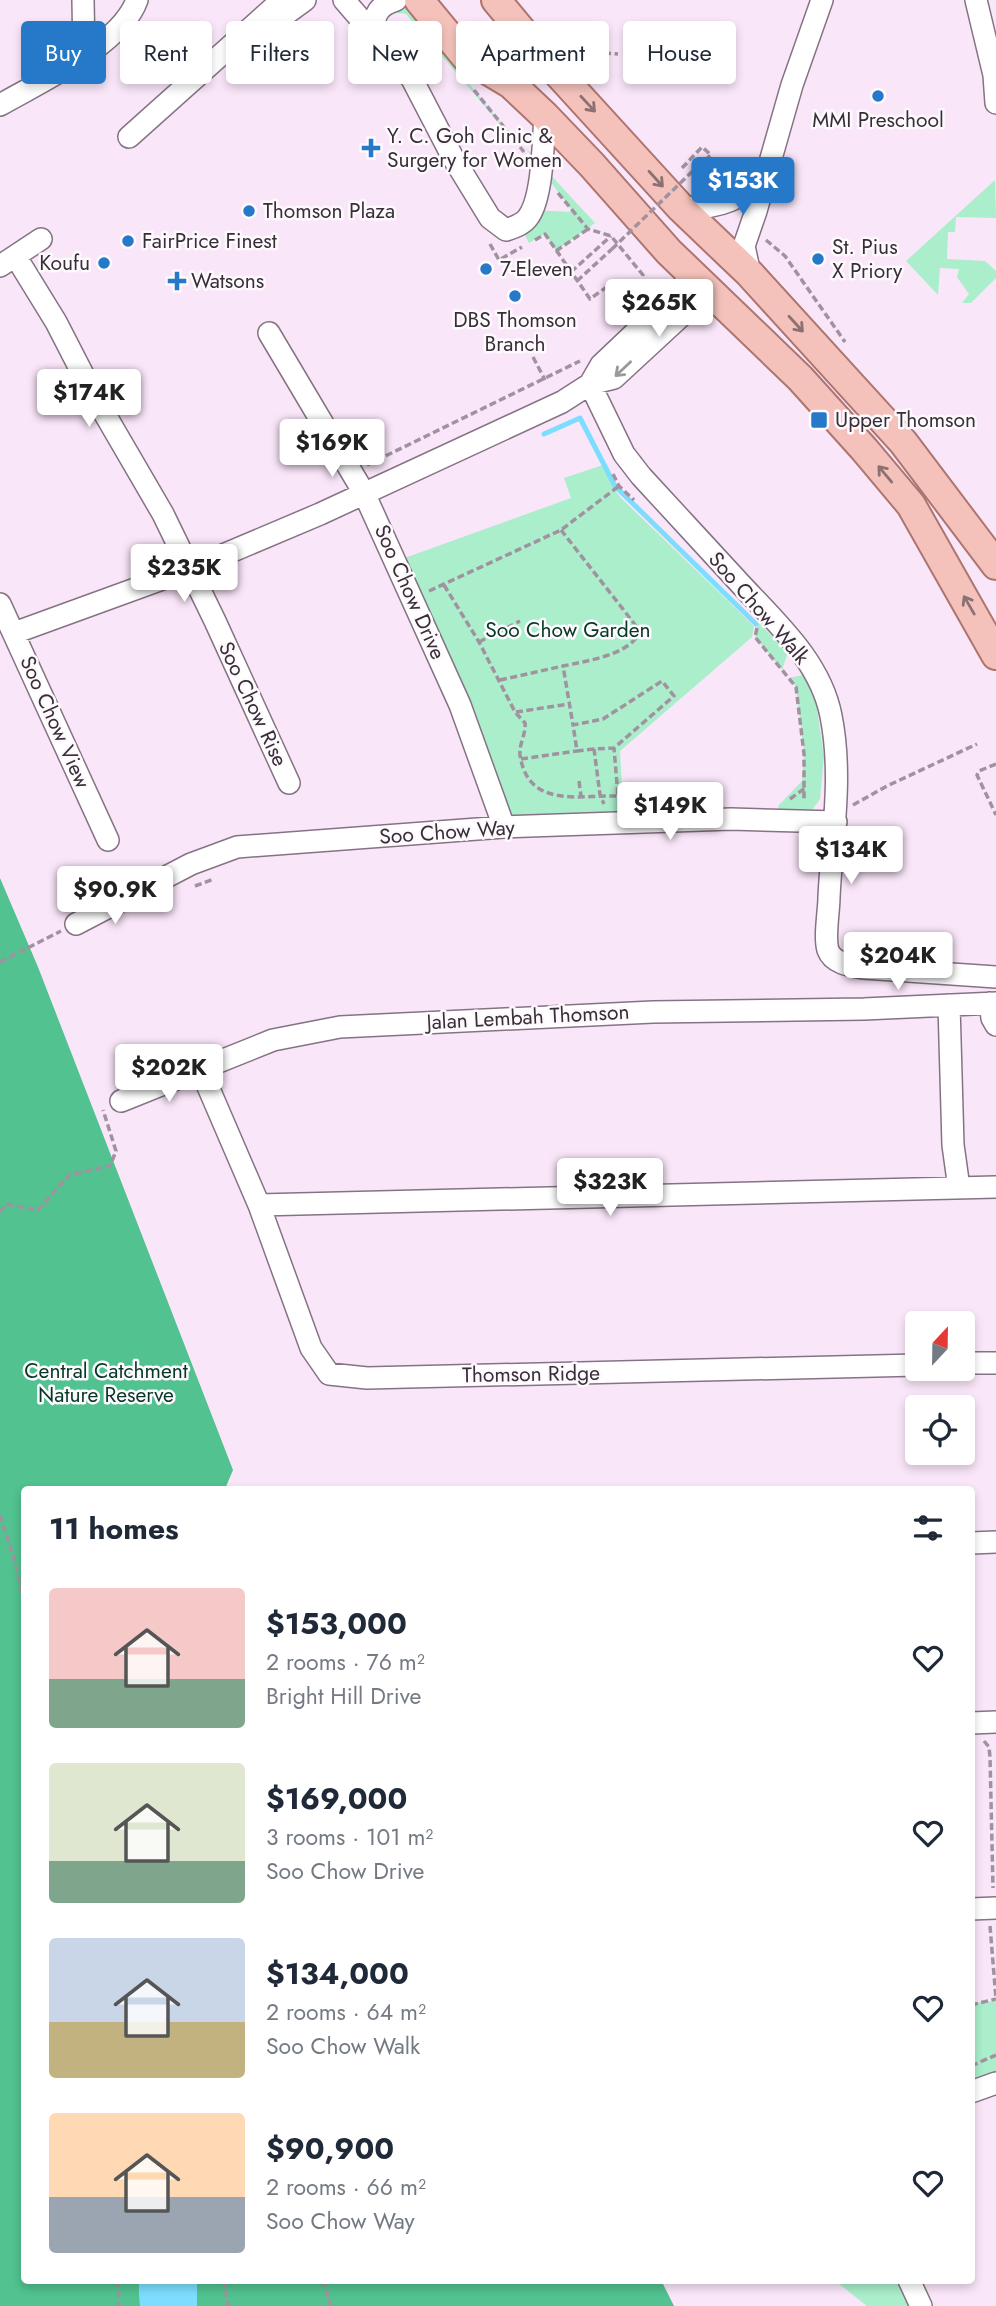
<!DOCTYPE html>
<html lang="en">
<head>
<meta charset="utf-8">
<style>
	:root { --surface:#fff; --page:#f2f2f3; --text:#1f2937; --muted:#747a83; --accent:#2679c8 }
	body { margin:0; font-family:Jost,sans-serif; background:var(--page); color:var(--text); height:100vh; display:flex; flex-direction:column; font-size:26px; white-space:nowrap }
	* { box-sizing:border-box; margin:0 }
	p { font-size:23px; color:var(--muted) }
	.icon { flex:none; width:38px; height:38px; fill:none; stroke:currentColor; stroke-width:2; stroke-linecap:round; stroke-linejoin:round }
	.map { position:relative; flex:1; overflow:hidden }
	.drawer { position:absolute; left:21px; top:1486px; width:954px; height:798px; display:flex; flex-direction:column; background:var(--surface); border-radius:7px; box-shadow:0 4px 10px #0003 }
	.drawer>* { flex:none }
	.hud { position:absolute; left:21px; top:21px; width:956px; height:63px; display:flex; gap:14px }
	.needle { width:46px; rotate:22deg }
	.tools { position:absolute; left:905px; top:1311px; display:grid; gap:14px }
	.tools a { display:grid; place-items:center; width:70px; height:70px; border-radius:7px; background:var(--surface); box-shadow:0 4px 10px #0003; font-size:35px }
	.price { position:absolute; translate:-50% -60px; padding:0 16px; border-radius:7px; background:#fff; color:#222; font-size:23px; line-height:46px; filter:drop-shadow(0 2px 4px #0008) }
	.price::after { content:''; position:absolute; left:50%; top:42px; width:21px; height:16px; margin-left:-10px; background:inherit; clip-path:polygon(0 0,100% 0,50% 100%) }
	.price.active { background:var(--accent); color:#fff }
	ul { padding:0; list-style:none }
	li { display:flex; align-items:center; gap:21px; height:175px; padding:0 28px }
	li span { display:grid; place-items:center; flex:none; width:196px; height:140px; border-radius:7px; color:#555 }
	li>.icon { margin-inline-start:auto }
	span .icon { width:84px; height:84px; fill:#fffc; stroke-width:1 }
	li b { font-size:30px }
	h2 { display:flex; justify-content:space-between; align-items:center; height:84px; padding:0 28px; font-size:30px }
	.tag { padding:0 24px; border-radius:7px; background:var(--surface); box-shadow:0 4px 10px #0003; font-size:24px; line-height:63px }
	.tag.active { background:var(--accent); color:#fff }
	.map>svg:first-child { display:block }
	.green { fill:#aaeecb }
	.forest { fill:#51c290 }
	.water { fill:#7dddfe }
	.lines { fill:none; stroke-linecap:round; stroke-linejoin:round }
	.stream { stroke:#7dddfe; stroke-width:5 }
	.minor-casing { stroke:#857384; stroke-width:24 }
	.major-casing { stroke:#ad7570; stroke-width:32 }
	.path { stroke:#a192a0; stroke-width:3.5; stroke-dasharray:7 3.5; stroke-linecap:butt }
	.minor { stroke:#fff; stroke-width:21 }
	.major { stroke:#f4c2bb; stroke-width:28 }
	.path-bridge { stroke:#a192a0; stroke-width:3.5; stroke-dasharray:7 3.5; stroke-linecap:butt }
	.oneway { stroke:#8c7172 }
	.oneway2 { stroke:#9b979b }
	.poi-dot { fill:#2679c8; stroke:#fdf9fd; stroke-width:2.5 }
	.labels { text-anchor:middle; stroke-width:5; stroke-linejoin:round; paint-order:stroke }
	.poi-label { font-size:21px; fill:#372f37; stroke:#fdf9fd; text-anchor:start }
	.street-label { font-size:21px; fill:#372f37; stroke:#fdf9fd }
	.park-label { font-size:21px; fill:#043724; stroke:#fdf9fd }
</style>
</head>
<body>
<div class="map">
<svg width="996" height="2306" viewBox="0 0 996 2306">
	<rect width="100%" height="100%" fill="#fae6f9"/>
	<path class="green" d="M401 0 540 171 406 14 391 12Z
		M524 146 595 223 556 251 545 234 529 243 522 229 532 210 573 212Z
		M995 180 996 218 956 217 955 232H948L947 259 985 261 996 271V278L971 303H962L969 294 957 277 959 269 940 268 938 295 906 261Z
		M603 465 614 489 621 498 754 626 752 637 620 751 623 805 634 803 631 822 506 827 399 560 571 498 564 478Z
		M758 622 788 652 782 670 755 637Z
		M803 675 816 703 824 756 820 799 804 821 774 820 779 805 802 781 804 754 796 687 789 678Z
		M996 2001V2074L971 2080V2003Z
		M834 2280H909L921 2306H867Z"/>
	<path class="forest" d="M0 878 38 967 233 1470 225 1489H24V2280H139L140 2306H0Z
		M197 2280H657L663 2284 674 2306H197Z"/>
	<path class="water" d="M139 2280H197V2306H140Z"/>
	<g class="lines">
		<path class="stream" d="M544 434 580 418 615 486 756 624"/>
		<defs>
			<path id="minor" d="M83 0 84 56
				M344 0 412 79 452 156 490 218 506 230C515 227 524 224 529 216 543 195 543 142 545 116
				M976 0 994 75 996 103
				M272 24 305 0
				M373 31C375 13 378 6 396 0
				M0 105C40 82 121 45 137 0
				M129 137 282 0
				M681 208C717 209 747 201 765 168
				M16 257 56 322 92 392 163 514 215 621 289 783
				M0 266 41 239
				M750 274 744 246 756 211 792 85 822 0
				M269 333 364 493 460 705 504 827
				M590 384 624 454 641 476C672 510 704 544 735 578 772 619 820 659 831 716 843 776 832 837 829 897 829 911 824 937 828 950 833 964 852 966 864 968L996 977
				M590 384 601 365 682 288 692 273
				M0 604 108 840
				M14 633 190 569 320 514 562 402 590 384 614 378 693 305 712 293
				M76 924 191 864 237 847 504 827 731 819 836 822
				M990 1003 992 1018 996 1025
				M949 1005 953 1145 959 1188
				M200 1068 259 1205 311 1348 329 1374 367 1378 917 1365
				M121 1101 273 1040 340 1027 653 1012 864 1009 996 1003
				M259 1205 996 1187
				M962 1363H996
				M971 1543 996 1542
				M971 1723 996 1722
				M971 1909 996 1908
				M971 2092 996 2083
				M909 2280 921 2306"/>
			<path id="major" d="M419 0 466 57 511 84 545 116 592 165 669 252 800 378 864 449 911 505 996 655
				M496 0 545 59 681 208 750 274 903 442 996 565"/>
		</defs>
		<use href="#minor" class="minor-casing"/>
		<use href="#major" class="major-casing"/>
		<path class="path" d="M590 69 605 53 618 54
			M474 90 524 152
			M682 168 702 147 711 155 700 164
			M558 193 588 229 611 236 643 275 640 300
			M535 240 545 234 590 299 615 281 642 286
			M766 240 785 256 845 342
			M490 244 499 260 522 247
			M556 251 588 229
			M571 272 611 236
			M577 281 612 249
			M533 357 545 380
			M367 465 580 361
			M613 474 619 486 634 500
			M561 530 640 631C631 655 586 661 563 666L573 725
			M444 585 479 642 515 712 525 723C526 735 519 743 520 755 528 809 579 795 618 796L614 748
			M429 591 561 530 619 486
			M757 628 755 637 796 687 804 754V801
			M479 642 520 621
			M500 680 563 666
			M516 712 569 704
			M594 749 577 751 573 725 603 719 662 681 674 696 614 748 594 749 600 795 604 804
			M521 759 577 751
			M996 764 979 771 977 775 996 815
			M579 781 581 796
			M790 799 805 788
			M853 805 887 786 977 744
			M195 886 214 879
			M0 962 61 931
			M0 1212 7 1204 38 1210 69 1175 110 1166 116 1151 103 1110
			M0 1515 15 1562 24 1602
			M984 1741 989 1747 990 1757 993 1888
			M990 1926 996 1999
			M971 2005 996 1999
			M971 2066 996 2055
			M118 2280 119 2306
			M224 2280 228 2306
			M323 2280 331 2306"/>
		<use href="#minor" class="minor"/>
		<use href="#major" class="major"/>
		<path class="path-bridge" d="M612 249 700 164"/>
	</g>
	<defs><path id="oneway-shaft" d="M-6 0H5M1.5-3L5.5 0L1.5 3" fill="none" stroke-width="1.6" stroke-linecap="round" stroke-linejoin="round" transform="scale(1.75)"/></defs>
	<g class="oneway">
		<use href="#oneway-shaft" transform="translate(588 104) rotate(47)"/>
		<use href="#oneway-shaft" transform="translate(656 179) rotate(48)"/>
		<use href="#oneway-shaft" transform="translate(796 324) rotate(48)"/>
		<use href="#oneway-shaft" transform="translate(885 474) rotate(-130)"/>
		<use href="#oneway-shaft" transform="translate(969 605) rotate(-120)"/>
	</g>
	<use class="oneway2" href="#oneway-shaft" transform="translate(623 369) rotate(137)"/>
	<g class="poi-dot">
		<circle cx="878" cy="96" r="7"/>
		<path d="M367.5 137.5h7v7h7v7h-7v7h-7v-7h-7v-7h7z"/>
		<circle cx="249" cy="211" r="7"/>
		<circle cx="128" cy="241" r="7"/>
		<circle cx="818" cy="259" r="7"/>
		<circle cx="104" cy="263" r="7"/>
		<circle cx="486" cy="269" r="7"/>
		<path d="M173.5 270.5h7v7h7v7h-7v7h-7v-7h-7v-7h7z"/>
		<circle cx="515" cy="296" r="7"/>
		<rect x="810" y="411" width="18" height="18" rx="3.5"/>
	</g>
	<g class="labels">
		<g class="poi-label">
			<text x="878" y="127" text-anchor="middle">MMI Preschool</text>
			<text x="387" y="143">Y. C. Goh Clinic &amp;<tspan x="387" dy="24">Surgery for Women</tspan></text>
			<text x="263" y="218">Thomson Plaza</text>
			<text x="142" y="248">FairPrice Finest</text>
			<text x="832" y="254">St. Pius<tspan x="832" dy="24">X Priory</tspan></text>
			<text x="90" y="270" text-anchor="end">Koufu</text>
			<text x="500" y="276">7-Eleven</text>
			<text x="191" y="288">Watsons</text>
			<text x="515" y="327" text-anchor="middle">DBS Thomson<tspan x="515" dy="24">Branch</tspan></text>
			<text x="835" y="427">Upper Thomson</text>
		</g>
		<g class="street-label">
			<text transform="translate(410 592) rotate(66)" y="7">Soo Chow Drive</text>
			<text transform="translate(759 608) rotate(49)" y="7">Soo Chow Walk</text>
			<text transform="translate(253 704) rotate(65)" y="7">Soo Chow Rise</text>
			<text transform="translate(55 722) rotate(66)" y="7">Soo Chow View</text>
			<text transform="translate(447 832) rotate(-4)" y="7">Soo Chow Way</text>
			<text transform="translate(528 1017) rotate(-3)" y="7">Jalan Lembah Thomson</text>
			<text transform="translate(531 1374) rotate(-1)" y="7">Thomson Ridge</text>
		</g>
		<g class="park-label">
			<text x="568" y="637">Soo Chow Garden</text>
			<text x="106" y="1378">Central Catchment<tspan x="106" dy="24">Nature Reserve</tspan></text>
		</g>
	</g>
</svg>
<div class="tools">
<a><svg class="needle" viewBox="-14 -14 28 28"><path d="M0-13l5 13h-10z" fill="#e53935"/><path d="M0 13l5-13h-10z" fill="#747a83"/></svg></a>
<a><svg class="icon" aria-label="locate" viewBox="0 0 24 24"><circle cx="12" cy="12" r="6"/><path d="M12 2v4M12 18v4M2 12h4M18 12h4"/></svg></a>
</div>
<b class="price active" style="left:743px;top:217px">$153K</b>
<b class="price" style="left:659px;top:339px">$265K</b>
<b class="price" style="left:89px;top:429px">$174K</b>
<b class="price" style="left:332px;top:479px">$169K</b>
<b class="price" style="left:184px;top:604px">$235K</b>
<b class="price" style="left:670px;top:842px">$149K</b>
<b class="price" style="left:851px;top:886px">$134K</b>
<b class="price" style="left:115px;top:926px">$90.9K</b>
<b class="price" style="left:898px;top:992px">$204K</b>
<b class="price" style="left:169px;top:1104px">$202K</b>
<b class="price" style="left:610px;top:1218px">$323K</b>
<div class="hud">
<a class="tag active">Buy</a>
<a class="tag">Rent</a>
<a class="tag">Filters</a>
<a class="tag">New</a>
<a class="tag">Apartment</a>
<a class="tag">House</a>
</div>
<section class="drawer">
<h2>11 homes<svg class="icon" aria-label="filters" viewBox="0 0 24 24"><path d="M4 7h16M4 17h16"/><circle cx="9" cy="7" r="2"/><circle cx="15" cy="17" r="2"/></svg></h2>
<ul>
<li><span style="background:linear-gradient(#f6c9c9 65%,#7fa58c 0)"><svg class="icon" aria-label="home" viewBox="0 0 24 24"><path d="M3 11l9-7 9 7M6 9v11h12V9"/></svg></span><div><b>$153,000</b><p>2 rooms · 76 m²</p><p>Bright Hill Drive</p></div><svg class="icon" aria-label="heart" viewBox="0 0 24 24"><path d="M12 20l-8-8c-3-5 5-10 8-4 3-6 11-1 8 4z"/></svg></li>
<li><span style="background:linear-gradient(#dfe7d0 70%,#7fa58c 0)"><svg class="icon" aria-label="home" viewBox="0 0 24 24"><path d="M3 11l9-7 9 7M6 9v11h12V9"/></svg></span><div><b>$169,000</b><p>3 rooms · 101 m²</p><p>Soo Chow Drive</p></div><svg class="icon" aria-label="heart" viewBox="0 0 24 24"><path d="M12 20l-8-8c-3-5 5-10 8-4 3-6 11-1 8 4z"/></svg></li>
<li><span style="background:linear-gradient(#c9d6e8 60%,#c2b280 0)"><svg class="icon" aria-label="home" viewBox="0 0 24 24"><path d="M3 11l9-7 9 7M6 9v11h12V9"/></svg></span><div><b>$134,000</b><p>2 rooms · 64 m²</p><p>Soo Chow Walk</p></div><svg class="icon" aria-label="heart" viewBox="0 0 24 24"><path d="M12 20l-8-8c-3-5 5-10 8-4 3-6 11-1 8 4z"/></svg></li>
<li><span style="background:linear-gradient(#ffd9b3 60%,#9aa5b1 0)"><svg class="icon" aria-label="home" viewBox="0 0 24 24"><path d="M3 11l9-7 9 7M6 9v11h12V9"/></svg></span><div><b>$90,900</b><p>2 rooms · 66 m²</p><p>Soo Chow Way</p></div><svg class="icon" aria-label="heart" viewBox="0 0 24 24"><path d="M12 20l-8-8c-3-5 5-10 8-4 3-6 11-1 8 4z"/></svg></li>
</ul>
</section>
</div>
</body>
</html>
